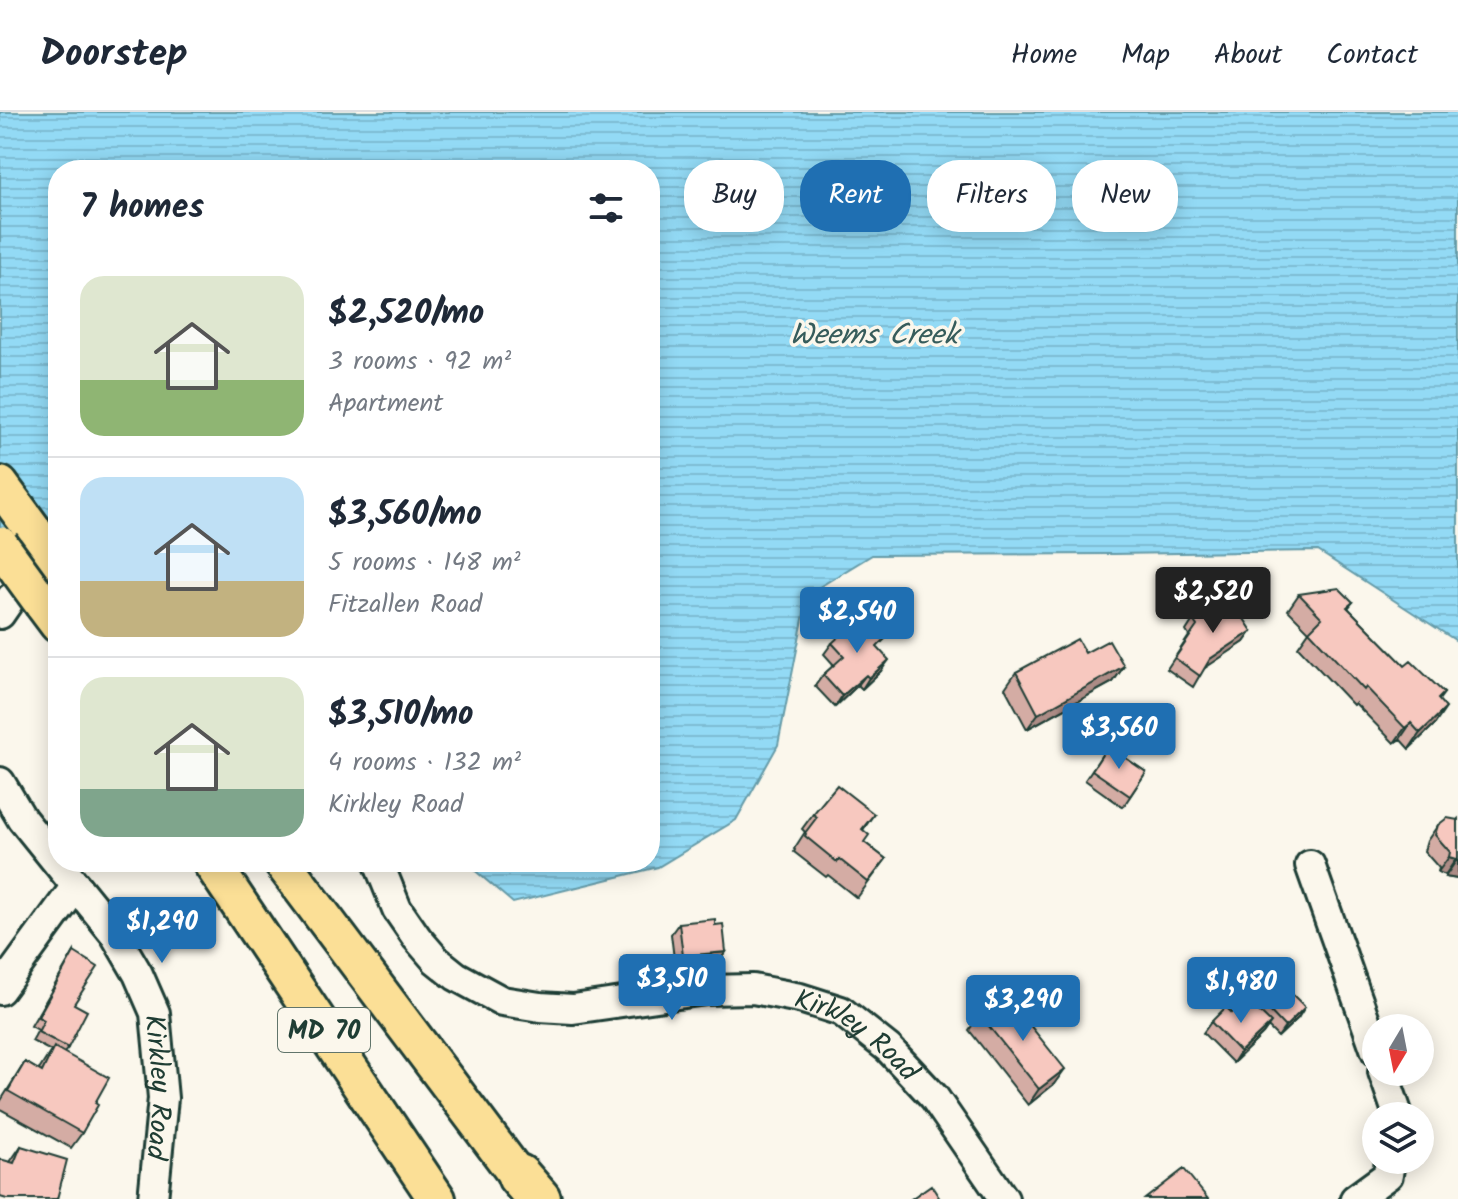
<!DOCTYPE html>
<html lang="en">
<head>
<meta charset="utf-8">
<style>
	:root { --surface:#fff; --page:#f2f2f3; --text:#1f2937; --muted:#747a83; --line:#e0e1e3; --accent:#1f6fb2 }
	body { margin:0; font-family:Kalam,sans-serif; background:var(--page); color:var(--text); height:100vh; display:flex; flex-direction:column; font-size:30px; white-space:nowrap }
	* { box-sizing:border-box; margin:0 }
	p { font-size:26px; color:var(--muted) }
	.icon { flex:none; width:44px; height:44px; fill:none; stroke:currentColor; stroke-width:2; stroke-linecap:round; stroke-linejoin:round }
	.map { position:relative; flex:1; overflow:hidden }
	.side { position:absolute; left:48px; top:48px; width:612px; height:712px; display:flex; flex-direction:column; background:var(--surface); border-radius:32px; box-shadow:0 4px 20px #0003 }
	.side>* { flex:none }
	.guide { position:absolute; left:684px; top:48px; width:654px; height:72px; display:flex; gap:16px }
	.needle { width:52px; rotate:190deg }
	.buttons { position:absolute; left:1362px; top:902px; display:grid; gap:16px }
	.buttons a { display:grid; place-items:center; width:72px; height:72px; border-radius:50%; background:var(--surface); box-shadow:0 4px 20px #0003; font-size:40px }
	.price { position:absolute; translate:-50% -68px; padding:0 18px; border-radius:8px; background:var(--accent); color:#fff; font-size:26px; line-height:52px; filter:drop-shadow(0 2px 4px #0008) }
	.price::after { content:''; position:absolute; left:50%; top:48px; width:24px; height:18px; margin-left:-12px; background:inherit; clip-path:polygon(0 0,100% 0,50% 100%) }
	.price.selected { background:#222; color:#fff }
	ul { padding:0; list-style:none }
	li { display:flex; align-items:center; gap:24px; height:200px; padding:0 32px }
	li+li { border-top:2px solid var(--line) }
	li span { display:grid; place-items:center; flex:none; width:224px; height:160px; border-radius:24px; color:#555 }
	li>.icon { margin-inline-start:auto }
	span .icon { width:96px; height:96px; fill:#fffc; stroke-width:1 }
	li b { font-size:34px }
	h2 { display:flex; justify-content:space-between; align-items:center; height:96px; padding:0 32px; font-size:34px }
	.pill { padding:0 28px; border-radius:32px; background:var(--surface); box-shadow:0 4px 20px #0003; font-size:28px; line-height:72px }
	.pill.selected { background:var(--accent); color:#fff }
	header { display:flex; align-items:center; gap:48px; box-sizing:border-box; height:112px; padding:0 40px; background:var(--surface); border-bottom:2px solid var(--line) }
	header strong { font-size:38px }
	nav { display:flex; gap:44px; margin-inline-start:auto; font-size:28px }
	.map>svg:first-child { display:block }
	.water { fill:url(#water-rules); stroke:#659ba8; stroke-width:2 }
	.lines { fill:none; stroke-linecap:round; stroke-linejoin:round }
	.minor-casing { stroke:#1f3d34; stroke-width:34 }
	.major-casing { stroke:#1f3d34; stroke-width:42 }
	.highway-casing { stroke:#1f3d34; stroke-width:48 }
	.minor { stroke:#fbf7ec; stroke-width:28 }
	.major { stroke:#fbdf96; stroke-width:36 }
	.highway { stroke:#fbdf96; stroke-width:42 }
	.major-bridge-casing { stroke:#1f3d34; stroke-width:42; stroke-linecap:butt }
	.major-bridge { stroke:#fbdf96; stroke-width:36 }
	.wall { fill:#d4aca4; stroke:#1f3d34; stroke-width:2 }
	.shaded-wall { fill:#ad8c86; stroke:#1f3d34; stroke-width:2 }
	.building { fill:#f7c8bf; stroke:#1f3d34; stroke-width:2 }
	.labels { text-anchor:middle; stroke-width:7; stroke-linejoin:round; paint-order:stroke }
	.shield { fill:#fbf7ec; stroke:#61756b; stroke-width:2 }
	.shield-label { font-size:26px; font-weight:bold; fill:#1f3d34 }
	.street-label { font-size:28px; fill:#1f3d34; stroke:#fbf7ec }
	.water-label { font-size:30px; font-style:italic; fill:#365c5b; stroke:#fbf7ec }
</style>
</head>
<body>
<header>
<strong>Doorstep</strong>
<nav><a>Home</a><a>Map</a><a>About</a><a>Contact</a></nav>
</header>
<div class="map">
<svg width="1458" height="1087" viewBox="0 0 1458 1087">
	<defs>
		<pattern id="water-rules" width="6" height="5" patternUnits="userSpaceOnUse" patternTransform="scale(2)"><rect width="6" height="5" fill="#93daf5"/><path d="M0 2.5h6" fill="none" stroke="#7ebcd3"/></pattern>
	</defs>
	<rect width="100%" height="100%" fill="#fbf7ec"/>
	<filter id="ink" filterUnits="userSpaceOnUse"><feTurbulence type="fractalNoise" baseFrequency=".0125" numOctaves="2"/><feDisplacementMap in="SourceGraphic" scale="16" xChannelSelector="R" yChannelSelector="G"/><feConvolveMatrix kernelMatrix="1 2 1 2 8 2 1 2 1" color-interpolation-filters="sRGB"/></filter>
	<g filter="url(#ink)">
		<path class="water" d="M0 0H1458V530L1318 439 1113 442 872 443 808 482 778 633 736 708 658 755 513 791 465 750H650V58H58V408L0 445Z"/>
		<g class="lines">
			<defs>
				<g id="minor">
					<path d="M0 502 11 486 44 466 58 463"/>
					<path id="s1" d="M0 670 22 707 114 821 138 862 155 901 163 986 153 1087"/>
					<path id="s2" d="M378 750 397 797 417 826 436 848 456 864 502 889 540 895 573 897 706 878 753 877 800 886 841 899 889 937 934 985 1004 1087"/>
					<path d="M1310 753 1376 939"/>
					<path d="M0 878 76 774"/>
					<path d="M1383 960 1397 1000V1004"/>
					<path d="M1355 1087 1388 1063 1390 1048"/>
				</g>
				<path id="major" d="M0 373 58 452
					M43 492 58 512
					M211 750 437 1087
					M282 750 535 1087"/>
				<path id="highway" d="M519 1064 539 1087"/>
			</defs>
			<use href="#minor" class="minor-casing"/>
			<use href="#major" class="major-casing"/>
			<use href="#highway" class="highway-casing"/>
			<use href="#minor" class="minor"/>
			<use href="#major" class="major"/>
			<use href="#highway" class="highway"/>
			<defs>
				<path id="major-bridge" d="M0 433 43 492"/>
			</defs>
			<use href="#major-bridge" class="major-bridge-casing"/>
			<use href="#major-bridge" class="major-bridge"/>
		</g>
		<path class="wall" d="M1299 482 1353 490 1348 496 1405 554 1444 581 1439 588 1435 612 1409 637 1400 627 1394 631 1355 591 1353 593 1298 535 1309 519 1288 498Z
			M1193 508 1252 519 1244 530 1204 556 1193 575 1167 557 1189 524 1186 519Z
			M832 531 878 537 881 559 862 577 858 573 835 595 815 574 823 563 834 553 824 542Z
			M1085 541 1124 554 1113 570 1027 617 1005 576 1016 560Z
			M1108 634 1146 660 1123 695 1085 668Z
			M813 702H874L863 718 864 730 886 747 857 786 828 763 826 765 794 740 795 738 794 737 805 720 802 717Z
			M1458 707V767L1445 765V763L1438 760 1439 756 1424 739 1427 729 1438 713 1457 708Z
			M679 811 715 813 726 840 718 850 675 855 671 822Z
			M74 840V892L68 936 64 941 95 991 82 1021 71 1036 0 997V990L25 950 39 958 51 939 32 929 38 918 31 914Z
			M1264 893 1298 906 1278 925 1268 915 1263 922 1233 951 1203 921 1211 910 1232 901 1260 900Z
			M980 903 1054 972 1028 993 969 918Z
			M21 1034 57 1087 10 1050Z"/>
		<path class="shaded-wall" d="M1252 519 1244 530 1202 558 1210 547Z
			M889 548 881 559 862 577 869 566Z
			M1124 554 1113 570 1027 617 1038 602Z
			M866 563 858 573 835 595 842 584Z
			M1446 596 1435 612 1409 637 1420 621Z
			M1411 611 1400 627 1394 631 1405 616Z
			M1449 745 1456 747 1445 763 1438 760Z
			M1456 749H1458V767L1445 765Z
			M726 840 718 850 675 855 683 844Z
			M1305 895 1298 906 1278 925 1285 915Z
			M1271 911 1263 922 1233 951 1240 940Z
			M1065 957 1054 972 1028 993 1039 977Z"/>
		<path class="building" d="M1339 476 1353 490 1347 495 1405 554 1411 549 1444 581 1438 587 1446 596 1420 621 1411 611 1405 616 1366 575 1364 578 1309 519 1322 506 1299 482Z
			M1229 484 1252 519 1210 547 1200 564 1175 546 1197 514 1193 508Z
			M864 502 886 526 877 535 889 548 869 566 866 563 842 584 823 563 844 544 832 531Z
			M1077 527 1085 541 1109 528 1124 554 1038 602 1016 560Z
			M1108 634 1146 660 1130 684 1092 658Z
			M837 673 874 702 862 717 869 723 864 730 886 747 868 770 839 747 837 750 805 724 806 722 805 721 817 705 813 702Z
			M1447 706 1458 708V749H1456V747L1449 745 1450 740 1435 723 1438 713Z
			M715 807V813L723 812 726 840 683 844 679 811Z
			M74 840 98 855 74 892 87 899 68 936 38 920 44 908 38 905Z
			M1284 874 1305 895 1285 915 1264 893Z
			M1246 887 1271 911 1240 940 1211 910 1226 895 1232 901Z
			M999 888 1006 897 1013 892 1065 957 1039 977 980 903Z
			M54 935 109 966 95 991 98 993 82 1021 8 979 25 950 42 960Z
			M21 1034 67 1048 57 1087H7L0 1085V1047L14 1051Z
			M1184 1057 1208 1087H1145Z
			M931 1073 940 1087H911Z"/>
	</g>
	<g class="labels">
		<rect class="shield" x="278" y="896" width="92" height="44" rx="6"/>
		<g class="shield-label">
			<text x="324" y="927">MD 70</text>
		</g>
		<g class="street-label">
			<text dy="10" stroke="none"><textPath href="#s2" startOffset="562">Kirkley Road</textPath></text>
			<text dy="10" stroke="none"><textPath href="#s1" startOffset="354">Kirkley Road</textPath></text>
		</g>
		<g class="water-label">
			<text x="874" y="232">Weems Creek</text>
		</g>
	</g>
</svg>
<div class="buttons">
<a><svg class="needle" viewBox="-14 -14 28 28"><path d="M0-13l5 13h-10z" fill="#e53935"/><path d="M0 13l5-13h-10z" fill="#747a83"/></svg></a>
<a><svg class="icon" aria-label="layers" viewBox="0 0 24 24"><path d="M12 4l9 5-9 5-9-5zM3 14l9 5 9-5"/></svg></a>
</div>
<b class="price selected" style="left:1213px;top:523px">$2,520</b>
<b class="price" style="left:857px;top:543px">$2,540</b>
<b class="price" style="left:1119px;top:659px">$3,560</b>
<b class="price" style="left:162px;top:853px">$1,290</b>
<b class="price" style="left:672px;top:910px">$3,510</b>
<b class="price" style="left:1241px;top:913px">$1,980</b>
<b class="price" style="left:1023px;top:931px">$3,290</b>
<div class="guide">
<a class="pill">Buy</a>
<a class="pill selected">Rent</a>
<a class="pill">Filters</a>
<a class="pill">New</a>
</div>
<section class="side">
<h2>7 homes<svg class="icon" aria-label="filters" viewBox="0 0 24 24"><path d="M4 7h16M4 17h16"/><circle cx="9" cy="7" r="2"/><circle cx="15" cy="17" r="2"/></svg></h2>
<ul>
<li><span style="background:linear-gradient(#dfe7d0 65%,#8fb573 0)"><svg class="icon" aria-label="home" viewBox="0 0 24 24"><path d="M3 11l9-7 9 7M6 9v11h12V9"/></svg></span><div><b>$2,520/mo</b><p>3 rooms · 92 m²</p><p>Apartment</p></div></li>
<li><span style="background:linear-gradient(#bfe0f5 65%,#c2b280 0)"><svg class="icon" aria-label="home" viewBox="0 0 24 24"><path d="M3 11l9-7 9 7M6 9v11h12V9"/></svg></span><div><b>$3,560/mo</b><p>5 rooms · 148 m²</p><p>Fitzallen Road</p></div></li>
<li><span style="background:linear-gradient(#dfe7d0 70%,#7fa58c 0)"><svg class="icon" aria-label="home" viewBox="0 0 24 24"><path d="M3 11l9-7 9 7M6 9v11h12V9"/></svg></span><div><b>$3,510/mo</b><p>4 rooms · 132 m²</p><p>Kirkley Road</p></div></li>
</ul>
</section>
</div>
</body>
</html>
